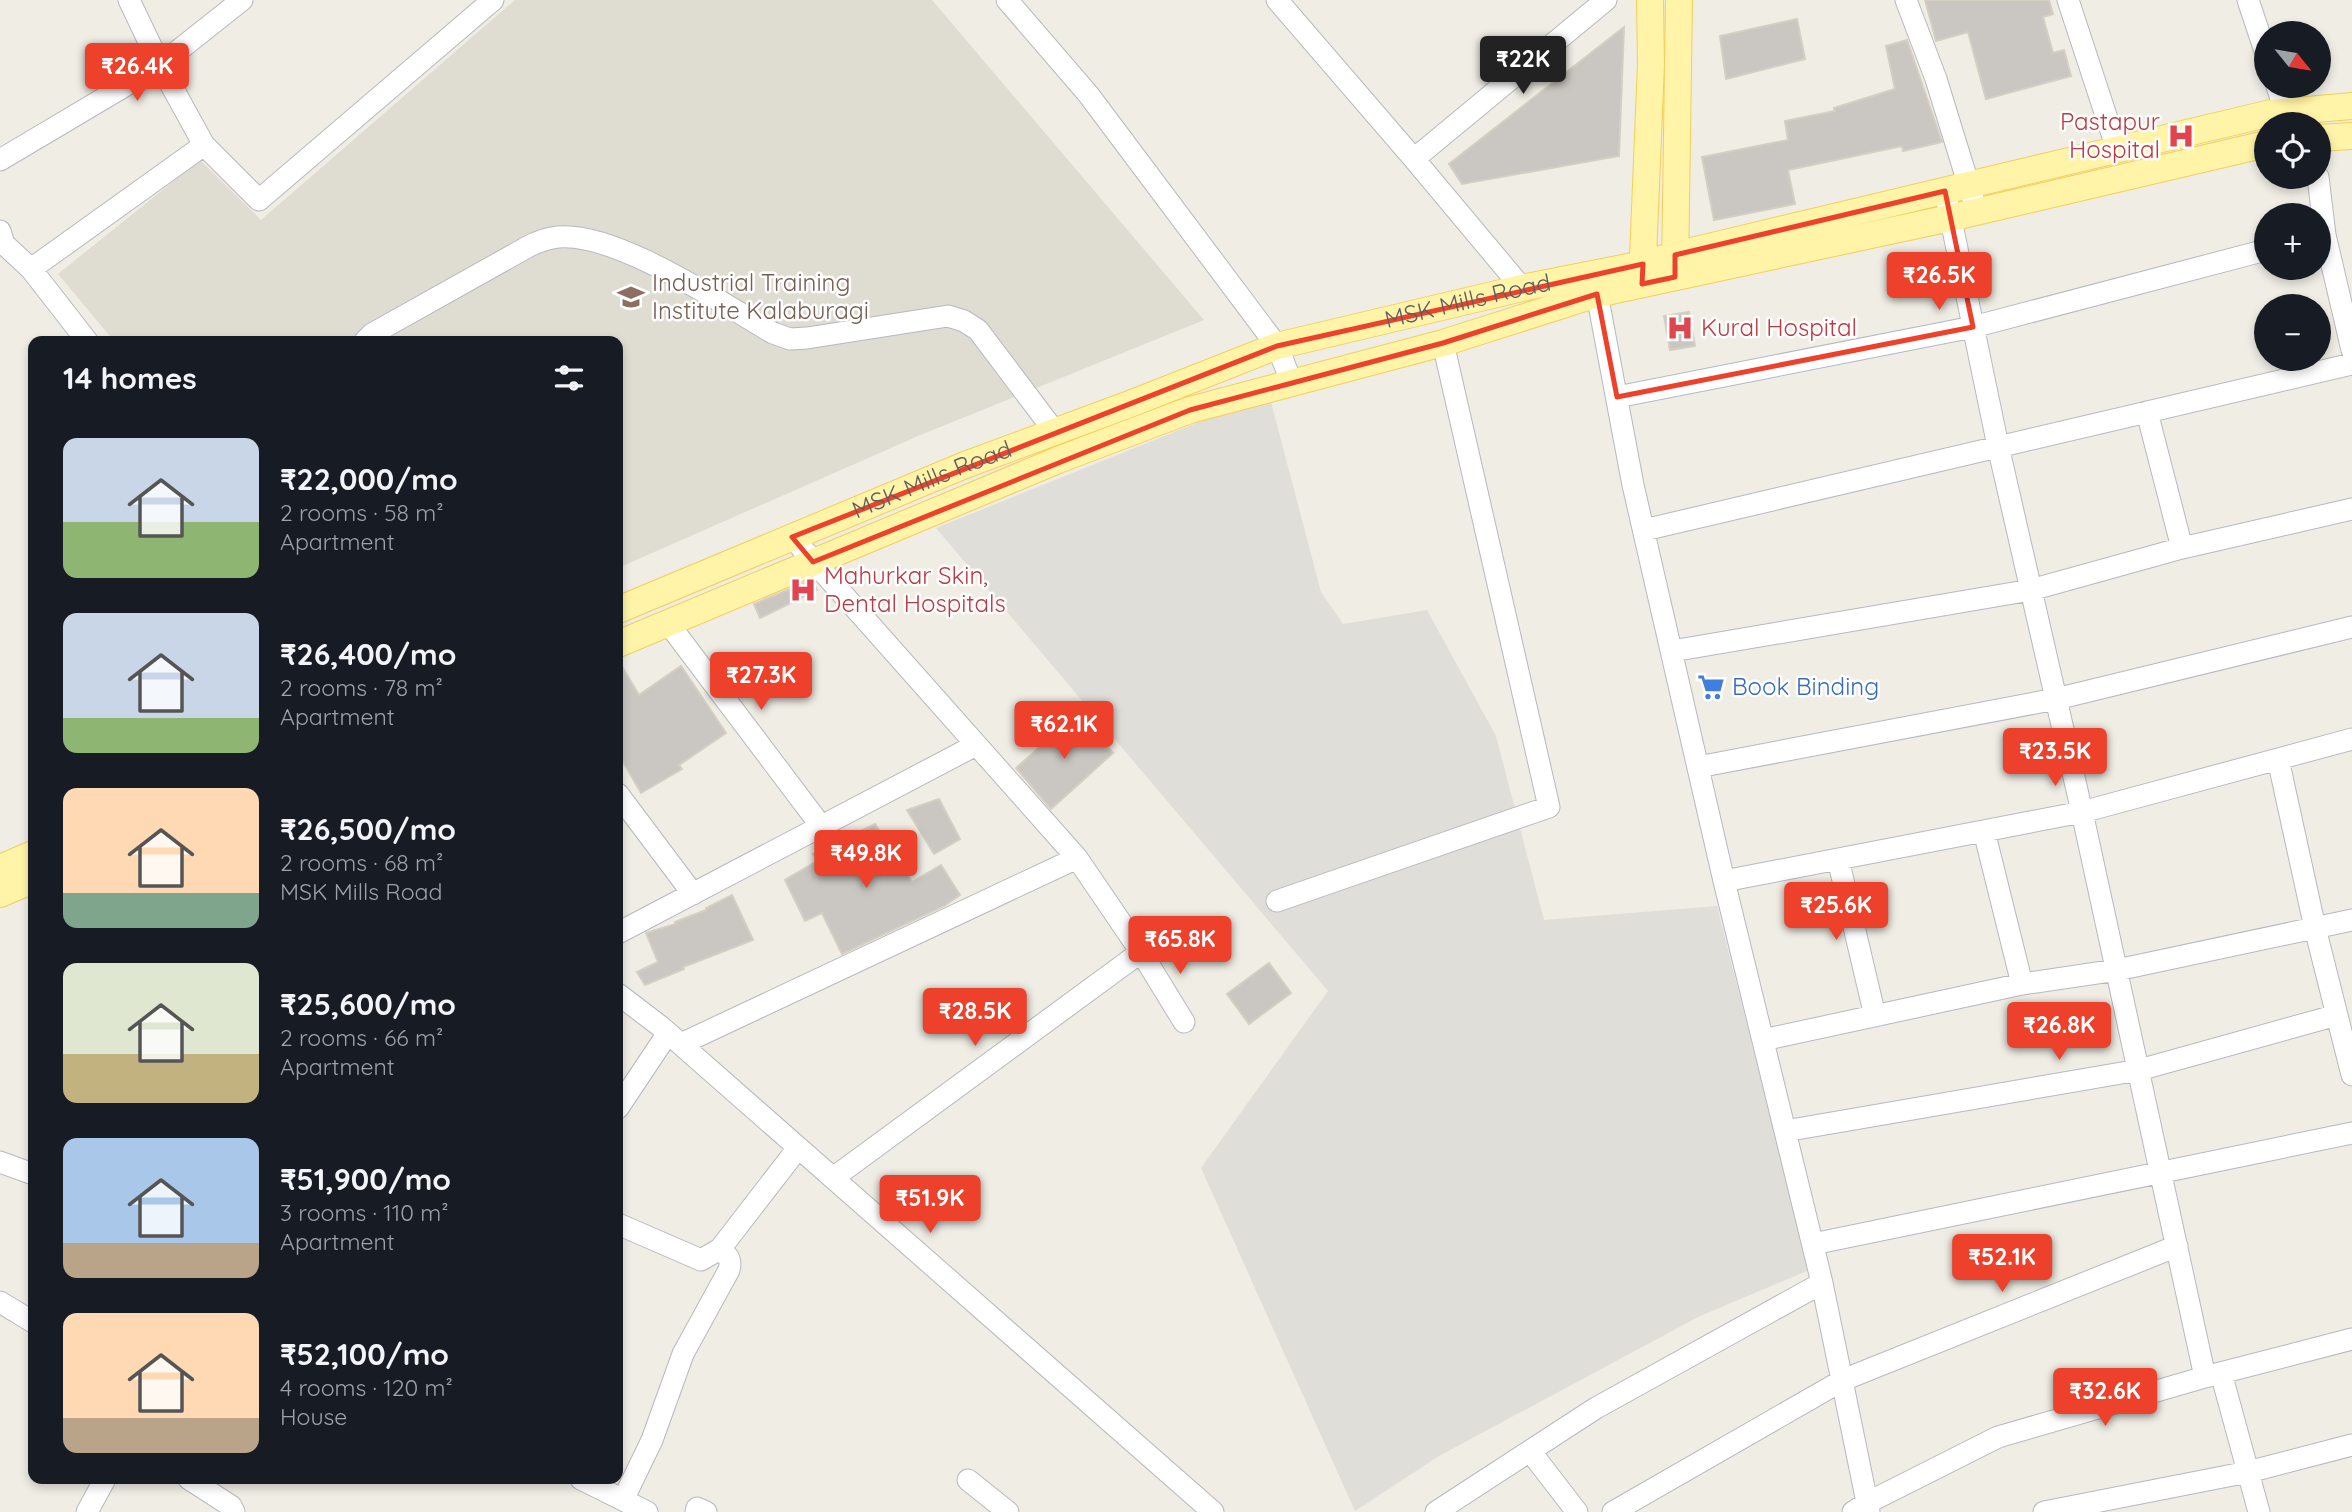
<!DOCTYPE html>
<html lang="en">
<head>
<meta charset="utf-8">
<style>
	:root { --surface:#171b24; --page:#242831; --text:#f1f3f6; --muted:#9ea1a6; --accent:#ed412b }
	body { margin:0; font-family:Quicksand,sans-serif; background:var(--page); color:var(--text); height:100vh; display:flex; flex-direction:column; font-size:26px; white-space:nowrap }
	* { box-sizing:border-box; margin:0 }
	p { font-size:23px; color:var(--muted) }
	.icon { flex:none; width:38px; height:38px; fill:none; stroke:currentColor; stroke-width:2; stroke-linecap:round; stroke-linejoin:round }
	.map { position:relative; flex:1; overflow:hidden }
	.drawer { position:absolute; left:28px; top:336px; width:595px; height:1148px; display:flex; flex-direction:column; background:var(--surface); border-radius:14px; box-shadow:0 4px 10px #0003 }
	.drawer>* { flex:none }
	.needle { width:46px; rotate:120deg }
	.buttons { position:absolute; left:2254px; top:21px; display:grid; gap:14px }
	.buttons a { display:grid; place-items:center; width:77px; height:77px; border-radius:50%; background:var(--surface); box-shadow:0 4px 10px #0003; font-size:35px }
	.price { position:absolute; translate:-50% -60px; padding:0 16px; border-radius:7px; background:var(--accent); color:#fff; font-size:23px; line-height:46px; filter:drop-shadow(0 2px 4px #0008) }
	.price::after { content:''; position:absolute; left:50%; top:42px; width:21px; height:16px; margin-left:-10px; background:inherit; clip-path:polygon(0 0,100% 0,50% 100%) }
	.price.current { background:#222; color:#fff }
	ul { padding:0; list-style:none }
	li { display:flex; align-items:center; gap:21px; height:175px; padding:0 35px }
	li span { display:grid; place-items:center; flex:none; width:196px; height:140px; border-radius:14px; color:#555 }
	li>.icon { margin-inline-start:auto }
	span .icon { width:84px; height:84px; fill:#fffc; stroke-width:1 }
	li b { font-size:30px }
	h2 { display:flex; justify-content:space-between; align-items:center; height:84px; padding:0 35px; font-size:30px }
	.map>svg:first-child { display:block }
	.industrial { fill:#e0ded8 }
	.education { fill:#dfdcd2 }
	.building { fill:#cac6c1; stroke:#d4cfc2; stroke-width:2 }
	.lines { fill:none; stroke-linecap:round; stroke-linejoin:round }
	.minor-casing { stroke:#b6b9be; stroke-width:23 }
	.major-casing { stroke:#f5ce57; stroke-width:28 }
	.minor { stroke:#fff; stroke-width:21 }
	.major { stroke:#fff4a8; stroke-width:26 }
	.marked { fill:none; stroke:#ed412b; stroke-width:5; stroke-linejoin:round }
	.labels { text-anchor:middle; stroke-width:5; stroke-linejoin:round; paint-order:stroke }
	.health-label { font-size:24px; fill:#be3a42; stroke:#fff; text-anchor:start }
	.education-label { font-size:24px; fill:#785e54; stroke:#fff; text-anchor:start }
	.street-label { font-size:24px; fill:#5c5f65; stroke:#fff }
	.shop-label { font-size:24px; fill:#366cbe; stroke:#fff; text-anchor:start }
</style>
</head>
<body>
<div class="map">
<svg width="2352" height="1512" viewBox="0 0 2352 1512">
	<rect width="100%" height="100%" fill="#efede4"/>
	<path class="industrial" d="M1271 402 1321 592 1343 624 1427 610 1496 736 1544 920 1717 906 1809 1270 1698 1317 1439 1456 1355 1511 1201 1168 1328 991 936 528 1204 420Z"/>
	<path class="education" d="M515 0H932L1204 320 918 436 618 568V341H114L58 274 200 160 261 220Z"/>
	<path class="building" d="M1925 0H2049L2053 14 2043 17 2053 53 2064 50 2071 76 1986 99 1968 32 1936 41Z
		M1797 19 1805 59 1726 79 1720 36Z
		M1624 27 1619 156 1462 184 1449 164Z
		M1907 40 1942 142 1903 151 1902 146 1788 170 1795 204 1714 220 1702 157 1788 140 1785 121 1835 111 1834 108 1895 89 1886 46Z
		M1689 312 1695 346 1670 350 1664 316Z
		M812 580 817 590 760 618 754 604Z
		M618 660 639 695 681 666 726 733 679 765 682 769 641 793 618 753Z
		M1078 713 1113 753 1051 809 1016 768Z
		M939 799 960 839 934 854 907 810Z
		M875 824 912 882 941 865 960 895 944 906 842 954 822 913 805 921 785 880 817 861 813 854Z
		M732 895 753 940 683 967 684 969 645 985 637 972 658 962 646 933 676 924 675 922 706 910V908Z
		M1269 963 1291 993 1249 1024 1227 994Z"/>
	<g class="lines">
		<defs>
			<path id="minor" d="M129 0 160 65 204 145 259 200 493 0
				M1007 0 1088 94 1277 346 1292 383
				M1277 0 1414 159 1522 288
				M1906 0 1936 79 1977 212
				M2068 0 2117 149
				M2248 0 2266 54
				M2277 86 2285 111
				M1414 159 1606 0
				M0 160 160 65 242 0
				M2318 177 2325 235 2352 350
				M1945 191 1998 446 2082 812 2205 1377
				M0 231 4 244 31 269 87 341
				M31 269 204 145
				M1592 280 1597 294 1633 485 1724 881 1822 1283 1869 1512
				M365 341 372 334 531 245C538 242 545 239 552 238 608 226 723 304 773 333L790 339 807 338 948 316 964 321 978 330 1055 432
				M1617 397 1973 327 2266 250
				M2147 412 2182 548
				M1644 530 2352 364
				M792 537 1077 858 1141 952 1184 1022
				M668 623 821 826
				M1672 651 2031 590 2182 548 2352 509
				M2278 759 2315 928 2352 1075
				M1698 767 2056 699 2352 627
				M618 794 693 894
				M1984 831 2022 984
				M1838 859 1875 1016
				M1724 881 2082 812 2352 739
				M1277 901 1549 807 1443 343
				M618 933 976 745
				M618 994 660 1026 1213 1512
				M1763 1040 2022 984 2117 970 2352 920
				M681 1044 1077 858
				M618 1108 668 1033
				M1785 1131 2139 1070 2337 1015
				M0 1162 33 1174
				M833 1178 1141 952
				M618 1224 701 1260 720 1249 798 1148
				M1813 1244 2352 1133
				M0 1302 33 1322
				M2221 1373 2259 1512
				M1530 1451 1577 1512
				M189 1479 231 1506 234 1512
				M581 1479 647 1512
				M968 1480 1008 1512
				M623 1500 652 1440 683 1354 729 1270C732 1259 728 1256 720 1249
				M87 1512 105 1479
				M696 1512 697 1508 706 1512
				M1436 1512 1596 1408 1822 1283
				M1613 1512 1843 1380 2177 1246
				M1853 1512 1867 1503 1998 1437 2205 1377 2352 1339
				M2044 1512 2248 1472 2352 1445"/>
			<g id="major">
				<path d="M2319 138 2352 136"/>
				<path d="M1675 271 1679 0"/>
				<path d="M1642 282 1651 64 1650 0"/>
				<path id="s1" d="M618 610 965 465 1130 404 1277 346 1522 288 1643 264 1675 255 2271 113 2352 106"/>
				<path d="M618 644 1058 460 1190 410 1443 343 1597 294 1950 218 2266 144"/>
				<path d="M0 868 33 854"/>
				<path d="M0 894 33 880"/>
			</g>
		</defs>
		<use href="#minor" class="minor-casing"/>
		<use href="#major" class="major-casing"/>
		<use href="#minor" class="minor"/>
		<use href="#major" class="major"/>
	</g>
	<path class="marked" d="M1945 191 1973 327 1617 397 1597 294 1443 343 1190 410 813 562 792 537 1277 346 1643 264 1642 284 1675 277V255Z"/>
	<defs>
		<symbol id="hospital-bare" viewBox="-9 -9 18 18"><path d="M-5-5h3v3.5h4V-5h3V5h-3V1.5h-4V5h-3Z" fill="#e0444e" stroke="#fff" stroke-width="2.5" paint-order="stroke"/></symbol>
		<symbol id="school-bare" viewBox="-9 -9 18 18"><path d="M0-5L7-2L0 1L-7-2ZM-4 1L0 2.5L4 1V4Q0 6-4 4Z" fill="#8d6e63" stroke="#fff" stroke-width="2.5" paint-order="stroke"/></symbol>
		<symbol id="supermarket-bare" viewBox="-9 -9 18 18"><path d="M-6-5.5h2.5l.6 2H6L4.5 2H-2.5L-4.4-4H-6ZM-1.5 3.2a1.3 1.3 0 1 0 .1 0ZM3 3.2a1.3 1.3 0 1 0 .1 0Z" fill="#3f7fe0" stroke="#fff" stroke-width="2.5" paint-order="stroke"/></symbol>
	</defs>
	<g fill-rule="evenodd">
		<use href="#hospital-bare" x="2162" y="117" width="38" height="38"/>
		<use href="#school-bare" x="612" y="278" width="38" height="38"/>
		<use href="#hospital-bare" x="1661" y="309" width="38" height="38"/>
		<use href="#hospital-bare" x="784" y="571" width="38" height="38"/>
		<use href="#supermarket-bare" x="1692" y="668" width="38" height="38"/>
	</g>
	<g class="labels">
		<g class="health-label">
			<text x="2160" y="130" text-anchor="end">Pastapur<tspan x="2160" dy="28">Hospital</tspan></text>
			<text x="1701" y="336">Kural Hospital</text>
			<text x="824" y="584">Mahurkar Skin,<tspan x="824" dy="28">Dental Hospitals</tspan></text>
		</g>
		<g class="education-label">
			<text x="652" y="291">Industrial Training<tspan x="652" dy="28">Institute Kalaburagi</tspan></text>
		</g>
		<g class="street-label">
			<text dy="8" stroke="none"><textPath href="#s1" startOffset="906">MSK Mills Road</textPath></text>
			<text dy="8" stroke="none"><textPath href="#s1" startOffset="340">MSK Mills Road</textPath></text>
		</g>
		<g class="shop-label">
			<text x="1732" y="695">Book Binding</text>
		</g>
	</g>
</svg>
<div class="buttons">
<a><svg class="needle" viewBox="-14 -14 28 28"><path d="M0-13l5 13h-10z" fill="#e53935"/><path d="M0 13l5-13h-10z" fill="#9ea1a6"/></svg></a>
<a><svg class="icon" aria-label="locate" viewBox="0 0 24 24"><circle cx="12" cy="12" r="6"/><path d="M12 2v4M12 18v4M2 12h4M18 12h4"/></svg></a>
<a>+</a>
<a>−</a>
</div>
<b class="price current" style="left:1523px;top:96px">₹22K</b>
<b class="price" style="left:137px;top:103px">₹26.4K</b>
<b class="price" style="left:1939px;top:312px">₹26.5K</b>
<b class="price" style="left:761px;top:712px">₹27.3K</b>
<b class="price" style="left:1064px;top:761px">₹62.1K</b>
<b class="price" style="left:2055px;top:788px">₹23.5K</b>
<b class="price" style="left:866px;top:890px">₹49.8K</b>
<b class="price" style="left:1836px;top:942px">₹25.6K</b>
<b class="price" style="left:1180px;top:976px">₹65.8K</b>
<b class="price" style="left:975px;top:1048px">₹28.5K</b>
<b class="price" style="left:2059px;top:1062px">₹26.8K</b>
<b class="price" style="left:930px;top:1235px">₹51.9K</b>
<b class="price" style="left:2002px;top:1294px">₹52.1K</b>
<b class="price" style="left:2105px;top:1428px">₹32.6K</b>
<section class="drawer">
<h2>14 homes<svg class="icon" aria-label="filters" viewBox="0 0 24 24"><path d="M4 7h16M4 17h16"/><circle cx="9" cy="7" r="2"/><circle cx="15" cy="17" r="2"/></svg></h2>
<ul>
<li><span style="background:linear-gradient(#c9d6e8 60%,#8fb573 0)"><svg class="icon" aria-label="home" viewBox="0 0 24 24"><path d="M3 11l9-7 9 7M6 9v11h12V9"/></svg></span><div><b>₹22,000/mo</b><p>2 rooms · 58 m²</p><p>Apartment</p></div></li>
<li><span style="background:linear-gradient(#c9d6e8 75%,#8fb573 0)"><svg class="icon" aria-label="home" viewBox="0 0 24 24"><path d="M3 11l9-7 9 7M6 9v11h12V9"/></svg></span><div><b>₹26,400/mo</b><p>2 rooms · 78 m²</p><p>Apartment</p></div></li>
<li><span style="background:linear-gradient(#ffd9b3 75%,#7fa58c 0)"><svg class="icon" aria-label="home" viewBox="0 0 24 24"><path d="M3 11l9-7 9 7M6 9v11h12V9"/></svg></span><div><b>₹26,500/mo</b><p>2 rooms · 68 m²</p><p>MSK Mills Road</p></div></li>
<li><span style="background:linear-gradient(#dfe7d0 65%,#c2b280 0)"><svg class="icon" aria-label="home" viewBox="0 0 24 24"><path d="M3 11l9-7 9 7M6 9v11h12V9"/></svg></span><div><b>₹25,600/mo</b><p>2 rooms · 66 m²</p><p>Apartment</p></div></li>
<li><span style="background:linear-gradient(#a9c7e8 75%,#b9a48a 0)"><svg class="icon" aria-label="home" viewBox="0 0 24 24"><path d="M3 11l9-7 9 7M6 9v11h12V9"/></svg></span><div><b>₹51,900/mo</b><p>3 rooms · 110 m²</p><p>Apartment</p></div></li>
<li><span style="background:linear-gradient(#ffd9b3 75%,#b9a48a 0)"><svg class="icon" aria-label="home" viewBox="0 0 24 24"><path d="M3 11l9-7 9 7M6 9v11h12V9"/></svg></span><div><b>₹52,100/mo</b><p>4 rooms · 120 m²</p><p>House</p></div></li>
</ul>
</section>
</div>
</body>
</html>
